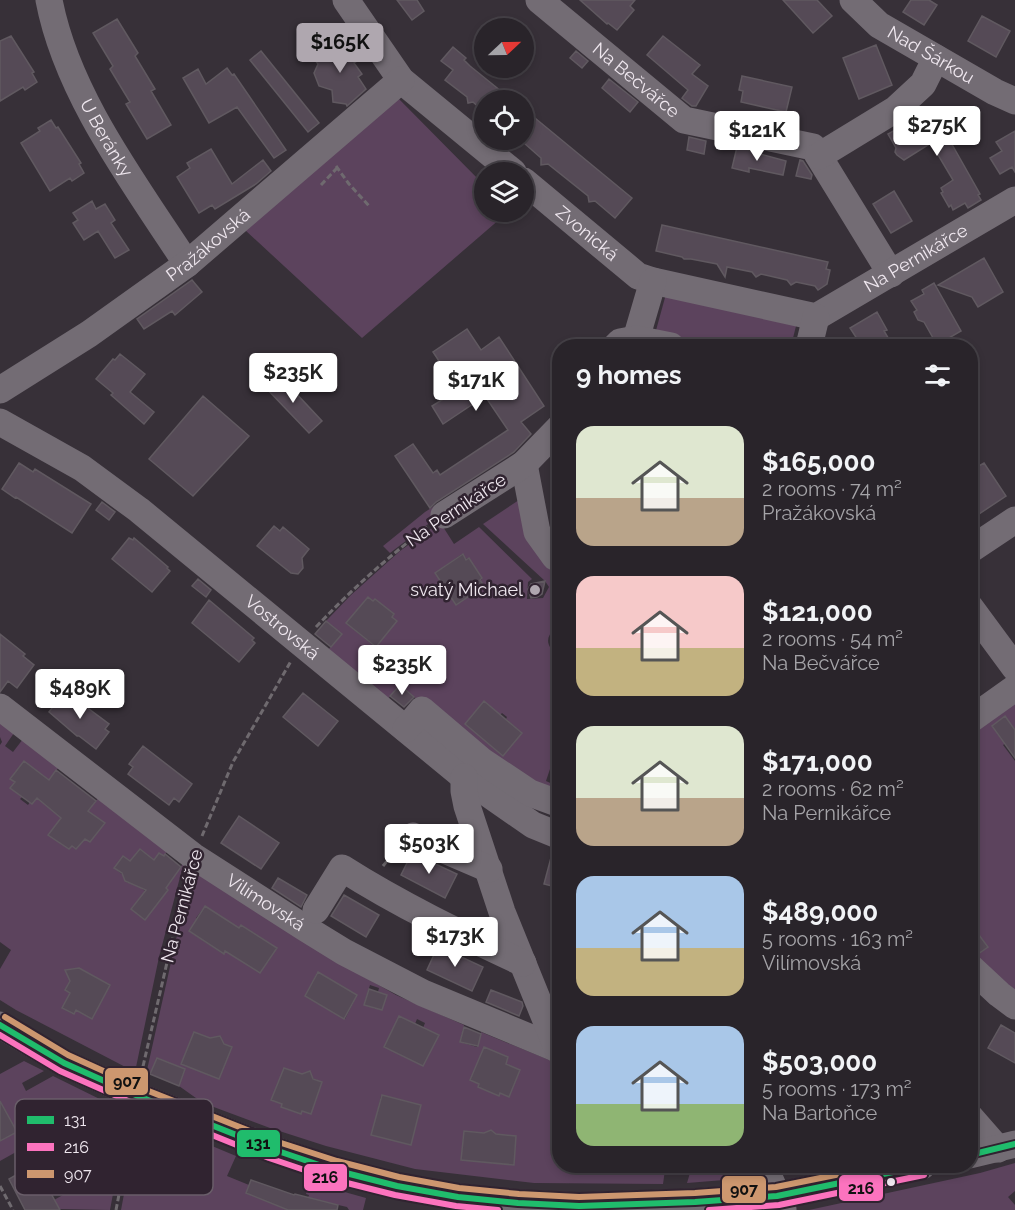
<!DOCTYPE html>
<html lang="en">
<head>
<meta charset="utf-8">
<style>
	:root { --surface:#29242a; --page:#312c32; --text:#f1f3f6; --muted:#a5a4a8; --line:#454147; --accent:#afa7af }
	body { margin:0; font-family:Raleway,sans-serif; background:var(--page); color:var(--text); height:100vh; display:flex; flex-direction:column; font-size:22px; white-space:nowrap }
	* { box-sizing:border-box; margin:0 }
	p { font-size:20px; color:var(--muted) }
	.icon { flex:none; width:33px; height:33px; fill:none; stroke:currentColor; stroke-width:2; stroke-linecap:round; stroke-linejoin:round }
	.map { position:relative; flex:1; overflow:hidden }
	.drawer { position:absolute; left:552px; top:339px; width:426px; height:834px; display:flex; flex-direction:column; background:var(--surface); border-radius:24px; box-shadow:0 3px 9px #0003,0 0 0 2px var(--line) }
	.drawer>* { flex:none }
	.needle { width:39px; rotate:68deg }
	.buttons { position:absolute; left:474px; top:18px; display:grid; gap:12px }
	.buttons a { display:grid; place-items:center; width:60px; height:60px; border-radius:50%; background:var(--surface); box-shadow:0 3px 9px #0003,0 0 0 2px var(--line); font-size:30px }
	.price { position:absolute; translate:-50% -51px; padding:0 14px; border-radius:6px; background:#fff; color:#222; font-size:20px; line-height:39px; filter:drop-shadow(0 2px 3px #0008) }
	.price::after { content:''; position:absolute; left:50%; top:36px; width:18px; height:14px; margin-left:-9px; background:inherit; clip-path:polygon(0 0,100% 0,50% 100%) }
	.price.on { background:var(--accent); color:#111 }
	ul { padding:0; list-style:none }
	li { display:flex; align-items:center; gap:18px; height:150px; padding:0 24px }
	li span { display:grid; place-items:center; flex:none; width:168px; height:120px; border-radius:18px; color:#555 }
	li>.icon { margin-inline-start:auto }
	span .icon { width:72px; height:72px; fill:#fffc; stroke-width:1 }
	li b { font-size:26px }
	h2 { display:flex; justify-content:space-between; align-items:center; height:72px; padding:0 24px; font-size:26px }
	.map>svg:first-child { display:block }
	.green { fill:#5c435d; fill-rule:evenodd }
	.building { fill:#554a56; stroke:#605960; stroke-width:1.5 }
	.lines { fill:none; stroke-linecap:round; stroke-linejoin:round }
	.path { stroke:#6f6a6f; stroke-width:3; stroke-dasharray:6 3; stroke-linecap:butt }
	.minor { stroke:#736c74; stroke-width:27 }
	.bus-1-casing { stroke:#302330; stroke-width:10 }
	.bus-2-casing { stroke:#302330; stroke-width:10 }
	.bus-3-casing { stroke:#302330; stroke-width:10 }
	.bus-1 { stroke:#20bc6c; stroke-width:6 }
	.bus-2 { stroke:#fc73be; stroke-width:6 }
	.bus-3 { stroke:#cd976f; stroke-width:6 }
	.poi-dot { fill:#afa7af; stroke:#302330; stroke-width:2 }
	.bus-dot { fill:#efe7ef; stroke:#302330; stroke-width:2 }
	.labels { text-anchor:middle; stroke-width:5; stroke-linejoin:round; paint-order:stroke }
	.street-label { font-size:18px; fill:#efe7ef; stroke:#302330 }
	.poi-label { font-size:18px; fill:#efe7ef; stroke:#302330; text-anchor:end }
	.key { fill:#302330; stroke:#695e69; stroke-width:1.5 }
	.key-label { font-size:16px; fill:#efe7ef }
	.line-badge { stroke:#302330; stroke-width:2 }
	.pale-badge-label { font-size:16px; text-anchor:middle; font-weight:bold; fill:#111 }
</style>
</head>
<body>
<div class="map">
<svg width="1015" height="1210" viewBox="0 0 1015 1210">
	<rect width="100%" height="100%" fill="#373038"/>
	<path class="green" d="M395 95 484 185V212H508L362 338 245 230Z
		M666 294 797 322 791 346H712L655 334Z
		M470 483 440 515 390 553 383 546 425 512Z
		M519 500 553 568 559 572C559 585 562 603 559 616 556 634 536 637 559 657V755L555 754 546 781 559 787V807L420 702 400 685 387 700 328 650 341 634 326 621 351 595 400 551 440 522 454 544 479 527 532 579 528 582 527 599 543 598 549 587 545 581 483 524ZM462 554 466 559 469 558 482 579 456 605 435 573ZM368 597 373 601 375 599 394 614 392 617 397 621 375 647 346 623ZM484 701 500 715 502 713 507 717 506 719 522 733 503 756 465 724Z
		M1015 703V733L1012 739 1003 745 1015 761V1000L971 959 988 947 971 925 970 733ZM1005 716 1015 730 1001 739 992 726Z
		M0 722 14 733 5 746 13 752 23 739 59 767 49 780 24 761 11 779 15 782 11 788 22 797 20 799 28 805 30 802 32 804 37 798 41 801 52 788 75 800 49 835 69 849 81 834 90 842 104 823 88 811 99 797 168 850 164 856 154 860 140 849 130 861 114 868 123 875 125 881 128 883 133 882 145 891 131 909 144 919 168 890 166 888 184 862 159 957 135 1072 16 1010 0 1000V969L11 950 0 942V745L2 742 0 737ZM77 968 110 985 92 1019 76 1010 73 1014 62 1008 70 993 65 990 71 979 67 974 75 970Z
		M192 868 302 941 396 995 464 1025 460 1042 477 1047 481 1032 559 1064V1087H557L550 1121 559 1123 560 1166H649L665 1170 663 1184 534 1183 415 1169 326 1146 270 1128 203 1103 179 1086 185 1069 158 1058 150 1074 147 1070ZM205 906 239 928 241 925 277 948 268 962 225 951 223 954 190 932 197 919 196 918ZM317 973 357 995 345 1019 305 996ZM370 985 379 988 378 992 386 995 382 1010 373 1008 374 1003 365 1001ZM417 1019 425 1023 423 1028 439 1035 423 1066 385 1047 415 1024ZM194 1032 213 1040 221 1038 222 1043 232 1047 219 1079 182 1064ZM499 1053 508 1057 506 1064 520 1070 509 1097 500 1093 499 1095 478 1087 479 1084 470 1080 482 1054ZM284 1068 303 1075 309 1073 311 1074 312 1078 322 1082 311 1114 302 1111 301 1114 281 1107 282 1104 272 1099ZM381 1096 421 1105 411 1145 372 1135ZM464 1131 480 1133 481 1134 484 1135 516 1136 513 1165 461 1160Z
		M24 1061 44 1071 22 1083 26 1091 53 1076 128 1113 110 1210 59 1209 54 1200 77 1187 48 1134 0 1161V1135L4 1139 17 1132 0 1101V1074Z
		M145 1118 236 1156 227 1176 249 1185 288 1210H121L137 1125V1122ZM157 1138 191 1159H199V1178H173L169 1174H155L153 1182 142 1178 145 1170 143 1169 148 1143C152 1143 155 1143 157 1138Z
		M1015 1163V1191L1008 1197 1015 1205V1210H809L980 1173Z
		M692 1166H737L751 1175 749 1178 687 1183Z
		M309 1182 366 1198 363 1210H349L347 1207 308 1198 309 1195 306 1194Z"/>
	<path class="building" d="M397 0H417L424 11 412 20Z
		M580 0H635L630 6 634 10 617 30 608 23 607 24Z
		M783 0H817L832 16 813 33Z
		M911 0H929L937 5 924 25 903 12Z
		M982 16 1010 31 996 57 968 41Z
		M117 19 138 53 135 56 155 89 151 91 171 125 147 139 126 104 130 102 110 69 113 66 93 33Z
		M11 36 34 72 32 73 37 82 25 90 23 87 0 101V41Z
		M663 36 700 65 692 74 708 86 696 106H692L682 98 688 90 647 55Z
		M339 40 342 45 348 48 357 61 354 63 362 74 358 77 366 89 347 106 346 104 333 102 332 90 319 86 314 73 318 64 315 60 327 52 325 50Z
		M876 45 892 85 859 99 843 58Z
		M453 47 466 58 464 60 470 66 512 100H484V112L473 102 468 103 467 97 445 80 453 70 441 61Z
		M261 51 319 123 308 132 250 60Z
		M576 51 588 61 582 68 570 58Z
		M227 68 232 75 234 74 286 150 274 158 237 107 209 123 183 78 198 69 206 84Z
		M742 76 792 87 786 112 741 102 743 91 739 90Z
		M609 79 638 102 630 112 602 88Z
		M524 109 632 198 615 218 595 201 589 202 588 196 548 164 541 165V158L524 143Z
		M932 109 980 194 978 195 981 200 968 208 965 203 953 210 951 205 949 207 941 193 943 192 941 188 953 180 931 143 904 160 897 155 895 152 896 148 888 134Z
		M51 120 56 128 58 127 81 163 79 164 84 173 72 181 70 178 50 191 21 143 40 131 38 128Z
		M1015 131V172L1012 167 1000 174 990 158 1002 151 996 142Z
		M689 137 706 141 704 154 687 150Z
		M737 147 753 151V152L786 161 783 175 749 168V172L732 168Z
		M211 149 232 184 263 160 271 171 256 184 215 209 212 205 199 213 177 177 190 168 187 163Z
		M800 160 803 161 812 175 811 179 796 176Z
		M894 191 912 221 891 233 873 204Z
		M92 201 96 209 105 204 115 220 111 223 129 250 115 258 98 231 84 240 73 223 78 220 73 213Z
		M662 225 828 262 826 269 830 270 827 284 818 290 815 286 796 282 791 285 787 280 761 274 756 277 752 272 727 267 725 277 717 264 691 259H684L682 257 656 251Z
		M984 258 1003 292 978 307 972 297 938 285Z
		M192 280 202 292 175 315 172 311 144 329 137 319Z
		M934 283 961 331 937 345 924 322 918 320 914 312 917 310 911 301 924 294 922 290Z
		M877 312 887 330 884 331 893 346H878L873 338 861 345 850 328Z
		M467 329 481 350 499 337 544 406 521 422 531 434 514 452 436 502 430 508 395 456 413 444 433 473 437 470 440 475 508 430 485 396 443 424 432 406 458 390 433 352Z
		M120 354 145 374 130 392 154 412 144 424 111 395 113 393 96 379 113 359 115 360Z
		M278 374 322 421 309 433 265 387Z
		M203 396 249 436 193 496 149 459Z
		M19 463 33 472 35 469 91 504 72 533 16 497 15 498 2 489Z
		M984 463 1006 496 976 516 970 508V471Z
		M102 502 115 512 109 520 96 510Z
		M274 526 280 531 283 527 309 549 302 558 303 568 298 574 291 573 257 546Z
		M129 538 133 540 134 538 168 567 167 568 170 571 152 592 112 559Z
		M463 554 466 560 469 558 482 578 480 580 484 586 456 605 435 573Z
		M198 579 211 590 206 597 192 586Z
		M545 581 542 594 537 597 531 598 528 589 531 584Z
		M368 597 373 601 375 599 394 614 392 617 397 621 376 647 346 623Z
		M209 600 254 638 252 640 255 643 239 662 192 623Z
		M326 621 342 634 331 647 315 634Z
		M0 634 25 654 23 656 34 665 17 688 8 681 0 692Z
		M400 685 414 697 404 707 390 696Z
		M65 691 109 724 105 729 109 732 96 749 79 736H77L49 712Z
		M303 693 338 721 318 746 283 717Z
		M484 701 522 733 503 756 465 724Z
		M1005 716 1015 730V758L992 726Z
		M143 746 192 784 179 802 174 798 169 805 128 774 133 767 129 764Z
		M24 761 49 780 56 770 96 801 88 811 105 823 90 842 85 839 76 849 72 846 69 849 48 835 61 818 37 798 32 804 10 788 15 782 10 779Z
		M239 816 279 843 261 869 221 843Z
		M140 849 154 860 159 853 164 856 165 854 181 867 166 888 168 890 145 920 131 909 146 890 125 881 122 873 114 868 123 856 130 861Z
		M553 850 560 851V888L544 884Z
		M412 853 457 874 445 898 401 875Z
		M278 878 307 895 301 907 272 888Z
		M344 895 379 915 366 937 331 916Z
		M205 906 239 928 241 925 277 948 260 973 225 951 224 954 189 931Z
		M970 923 988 947 978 954 970 952Z
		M438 946 483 967 472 991 427 970Z
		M79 968 110 985 92 1019 76 1010 74 1014 62 1008 70 993 65 990 70 981 65 970Z
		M318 972 357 995 344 1019 305 996Z
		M369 989 387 995 382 1010 364 1005Z
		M491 990 522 1002 523 1006 519 1016 486 1002Z
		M399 1016 439 1035 423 1066 384 1047Z
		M1001 1025 1015 1033V1063L988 1048Z
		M464 1027 481 1034 478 1046 460 1042Z
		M194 1032 210 1038 220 1036 224 1044 232 1047 219 1079 181 1064Z
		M484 1047 508 1057 506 1064 520 1070 509 1097 500 1093 499 1096 478 1087 479 1084 470 1080Z
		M157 1058 185 1069 179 1086 150 1074Z
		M284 1068 302 1074 310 1071 313 1079 322 1082 311 1114 302 1111 301 1114 281 1107 282 1104 271 1100Z
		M382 1095 421 1105 411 1145 371 1135Z
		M0 1101 17 1132 0 1141Z
		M491 1130 496 1134 516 1136 514 1165 461 1160 464 1131 484 1133Z
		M35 1164 60 1210H25L9 1179Z
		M251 1180 294 1195 295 1194 338 1205 337 1210H288L246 1193Z"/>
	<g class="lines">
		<path class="path" d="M336 166 349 184 370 207
			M321 185 337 168
			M551 483 560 484
			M560 622 553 633V648L560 652
			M316 627C351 590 387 558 427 527
			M202 836 233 762 291 661
			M383 866 396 850
			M141 1075 187 876
			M0 1186 13 1210
			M116 1210 134 1117"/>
		<g class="minor">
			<path id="s1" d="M49 0C67 95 135 184 187 264"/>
			<path d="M346 0 401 80 513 172"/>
			<path id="s2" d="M539 0 684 120 813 147 891 274"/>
			<path id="s3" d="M853 0 879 25 995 92 1015 101"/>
			<path d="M819 156 896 109 923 84 936 58"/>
			<path id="s4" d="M524 181 638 276 653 281 816 317 1015 200"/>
			<path d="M636 339 653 281"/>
			<path d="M616 346 620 342 636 339 671 346"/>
			<path d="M809 346 816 317"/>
			<path id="s5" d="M0 390 89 334 187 264 401 80"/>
			<path id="s6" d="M0 422 82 468 139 510 464 777 533 825 560 836"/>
			<path d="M524 464 537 532 555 557 560 559"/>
			<path d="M444 515 524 464 560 427"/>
			<path d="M970 550 1015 520"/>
			<path d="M970 607 1015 668"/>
			<path id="s7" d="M0 707 193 856 305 928 344 952 423 993 560 1050"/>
			<path d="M970 720 1015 688"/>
			<path d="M406 729 422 710 482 761 530 793 560 804"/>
			<path d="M464 777V791L467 806 502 912 558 1050"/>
			<path d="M413 836 442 849 489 869"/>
			<path d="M316 910 342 868C400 905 461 934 523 963"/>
			<path d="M970 967 999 994 1015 1006"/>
			<path d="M0 1025 64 1063 138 1096 272 1149 334 1170 397 1186 458 1197 518 1203 579 1206 695 1202 777 1196 922 1166"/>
			<path d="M970 1117 998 1149"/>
			<path d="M970 1155 1015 1144"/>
			<path d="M758 1166 770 1179 783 1209"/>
		</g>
		<defs>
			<path id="bus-1" d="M0 1025 64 1063 138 1096 272 1149 334 1170 397 1186 458 1197 518 1203 579 1206 695 1202 777 1196 922 1166
				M970 1155 1015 1144"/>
			<path id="bus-2" d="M0 1035 60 1071 135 1104 269 1158 331 1179 395 1195 456 1206 498 1210
				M709 1210 779 1205 924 1175"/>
			<path id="bus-3" d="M5 1017 68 1055 141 1088 275 1141 337 1161 399 1177 459 1188 519 1194 579 1197 695 1193 776 1187 880 1166"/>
		</defs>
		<use href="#bus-1" class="bus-1-casing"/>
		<use href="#bus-2" class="bus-2-casing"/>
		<use href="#bus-3" class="bus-3-casing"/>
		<use href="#bus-1" class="bus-1"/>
		<use href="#bus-2" class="bus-2"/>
		<use href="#bus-3" class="bus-3"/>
	</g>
	<circle class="poi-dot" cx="535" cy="590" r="6"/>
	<circle class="bus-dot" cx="891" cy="1182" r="5"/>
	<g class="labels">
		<g class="street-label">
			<text dy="6" stroke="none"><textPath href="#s3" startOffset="96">Nad Šárkou</textPath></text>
			<text dy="6" stroke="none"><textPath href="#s2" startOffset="126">Na Bečvářce</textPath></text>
			<text dy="6" stroke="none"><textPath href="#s1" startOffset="150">U Beránky</textPath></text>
			<text dy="6" stroke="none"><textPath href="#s4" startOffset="82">Zvonická</textPath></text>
			<text dy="6" stroke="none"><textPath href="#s5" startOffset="254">Pražákovská</textPath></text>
			<text dy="6" stroke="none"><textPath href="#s4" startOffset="447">Na Pernikářce</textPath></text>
			<text transform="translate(456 510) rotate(-34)" y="6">Na Pernikářce</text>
			<text dy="6" stroke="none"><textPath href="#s6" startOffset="350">Vostrovská</textPath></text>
			<text dy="6" stroke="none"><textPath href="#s7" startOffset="330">Vilímovská</textPath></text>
			<text transform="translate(182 906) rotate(-75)" y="6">Na Pernikářce</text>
		</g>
		<g class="poi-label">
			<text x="523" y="596">svatý Michael</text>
		</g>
	</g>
	<rect x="15" y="1099" width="198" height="96" rx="9" class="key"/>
	<rect x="27" y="1116" width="27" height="8" fill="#20bc6c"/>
	<rect x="27" y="1143" width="27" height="8" fill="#fc73be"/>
	<rect x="27" y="1170" width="27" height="8" fill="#cd976f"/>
	<g class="key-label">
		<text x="64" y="1126">131</text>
		<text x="64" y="1153">216</text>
		<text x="64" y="1180">907</text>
	</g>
	<g class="line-badge">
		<rect x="104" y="1067" width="45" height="29" rx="6" fill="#cd976f"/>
		<rect x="236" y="1129" width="45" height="29" rx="6" fill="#20bc6c"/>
		<rect x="303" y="1163" width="45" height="29" rx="6" fill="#fc73be"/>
		<rect x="838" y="1174" width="46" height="28" rx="6" fill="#fc73be"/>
		<rect x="721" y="1175" width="46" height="29" rx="6" fill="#cd976f"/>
	</g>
	<g class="pale-badge-label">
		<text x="127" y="1087">907</text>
		<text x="258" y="1149">131</text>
		<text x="325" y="1183">216</text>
		<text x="861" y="1194">216</text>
		<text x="744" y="1195">907</text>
	</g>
</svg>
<div class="buttons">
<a><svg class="needle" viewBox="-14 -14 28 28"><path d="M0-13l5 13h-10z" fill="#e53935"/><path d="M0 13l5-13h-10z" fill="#a5a4a8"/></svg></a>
<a><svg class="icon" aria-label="locate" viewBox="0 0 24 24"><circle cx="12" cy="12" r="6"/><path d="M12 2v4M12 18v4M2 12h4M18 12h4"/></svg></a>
<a><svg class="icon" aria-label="layers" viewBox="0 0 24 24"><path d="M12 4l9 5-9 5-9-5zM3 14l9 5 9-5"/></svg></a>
</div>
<b class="price on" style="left:340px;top:74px">$165K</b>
<b class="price" style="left:937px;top:157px">$275K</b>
<b class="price" style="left:757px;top:162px">$121K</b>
<b class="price" style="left:293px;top:404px">$235K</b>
<b class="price" style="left:476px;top:412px">$171K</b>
<b class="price" style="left:402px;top:696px">$235K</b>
<b class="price" style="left:80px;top:720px">$489K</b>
<b class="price" style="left:429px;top:875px">$503K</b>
<b class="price" style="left:455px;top:968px">$173K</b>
<section class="drawer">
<h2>9 homes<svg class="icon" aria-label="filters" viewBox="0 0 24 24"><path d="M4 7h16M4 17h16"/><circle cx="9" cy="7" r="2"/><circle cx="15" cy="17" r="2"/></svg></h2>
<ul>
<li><span style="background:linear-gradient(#dfe7d0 60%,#b9a48a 0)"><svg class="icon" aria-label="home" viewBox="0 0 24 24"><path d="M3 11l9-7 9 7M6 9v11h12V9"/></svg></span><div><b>$165,000</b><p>2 rooms · 74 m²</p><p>Pražákovská</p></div></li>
<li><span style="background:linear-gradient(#f6c9c9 60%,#c2b280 0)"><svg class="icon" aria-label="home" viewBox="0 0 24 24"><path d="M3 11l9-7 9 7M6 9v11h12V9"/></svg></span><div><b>$121,000</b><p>2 rooms · 54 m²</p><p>Na Bečvářce</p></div></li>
<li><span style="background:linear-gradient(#dfe7d0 60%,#b9a48a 0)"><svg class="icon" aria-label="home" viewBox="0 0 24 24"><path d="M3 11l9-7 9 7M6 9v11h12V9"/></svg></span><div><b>$171,000</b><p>2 rooms · 62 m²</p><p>Na Pernikářce</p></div></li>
<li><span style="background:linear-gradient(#a9c7e8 60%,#c2b280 0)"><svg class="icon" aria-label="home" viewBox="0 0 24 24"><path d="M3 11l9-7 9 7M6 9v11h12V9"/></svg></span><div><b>$489,000</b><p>5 rooms · 163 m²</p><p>Vilímovská</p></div></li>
<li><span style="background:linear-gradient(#a9c7e8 65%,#8fb573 0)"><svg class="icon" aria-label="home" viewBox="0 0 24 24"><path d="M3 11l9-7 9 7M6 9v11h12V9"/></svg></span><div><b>$503,000</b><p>5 rooms · 173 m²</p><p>Na Bartoňce</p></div></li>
</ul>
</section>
</div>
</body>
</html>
